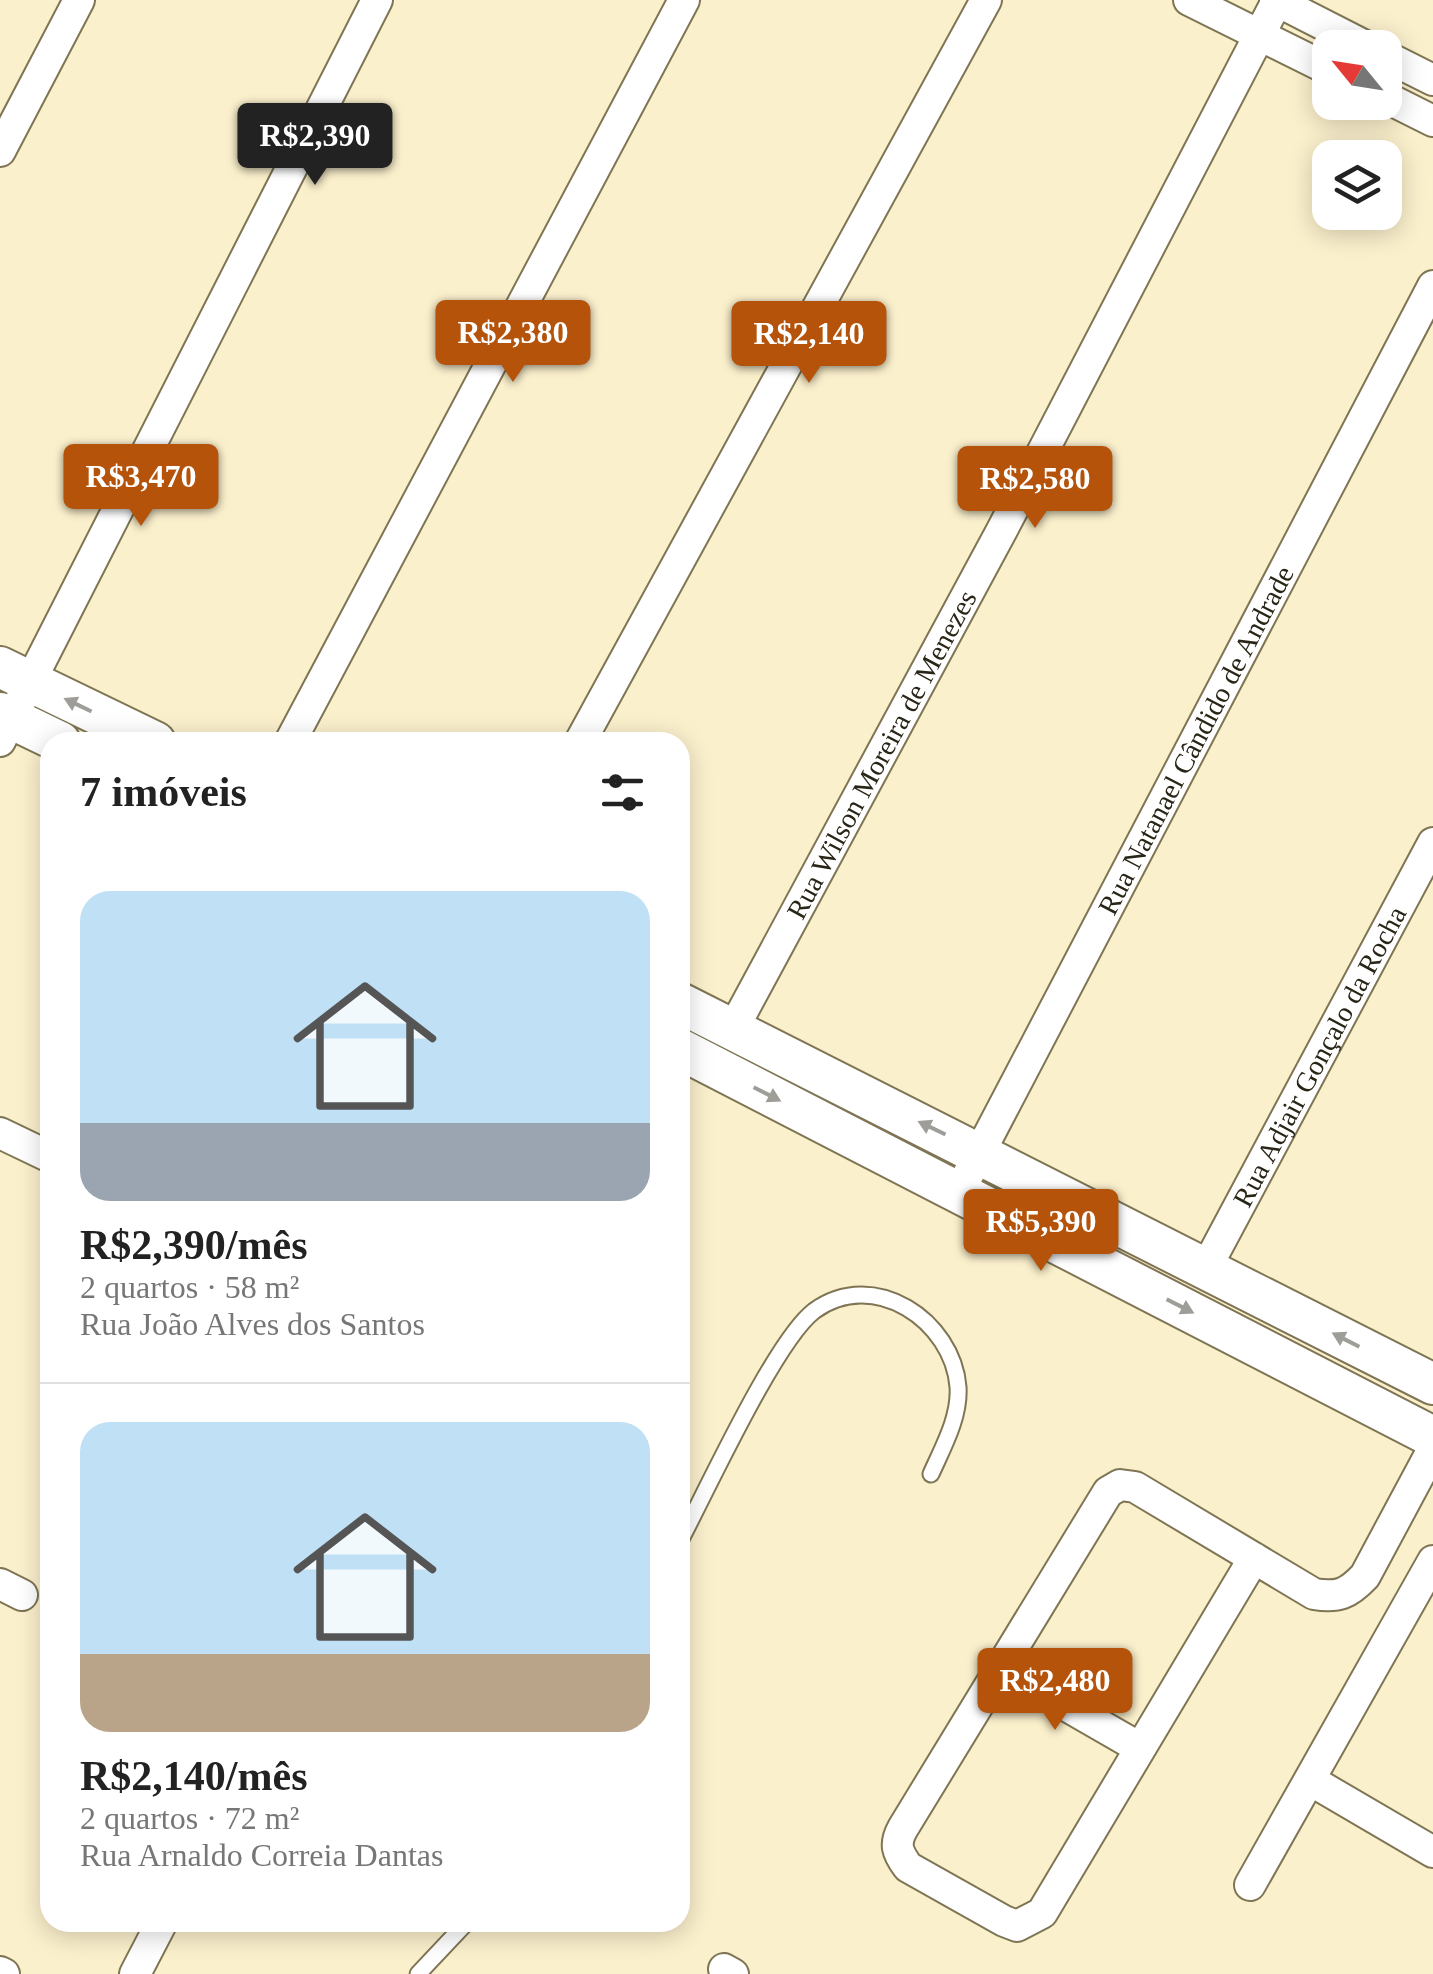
<!DOCTYPE html>
<html lang="pt">
<head>
<meta charset="utf-8">
<style>
	:root { --surface:#fff; --page:#f2f2f2; --text:#222; --muted:#767676; --line:#e0e0e0; --accent:#b45309 }
	body { margin:0; font-family:"Times New Roman",serif; background:var(--page); color:var(--text); height:100vh; display:flex; flex-direction:column; font-size:38px; white-space:nowrap }
	* { box-sizing:border-box; margin:0 }
	p { font-size:32px; color:var(--muted) }
	.icon { flex:none; width:55px; height:55px; fill:none; stroke:currentColor; stroke-width:2; stroke-linecap:round; stroke-linejoin:round }
	.map { position:relative; flex:1; overflow:hidden }
	.details { position:absolute; left:40px; top:732px; width:650px; height:1200px; display:flex; flex-direction:column; background:var(--surface); border-radius:30px; box-shadow:0 5px 25px #0003 }
	.details>* { flex:none }
	.needle { width:65px; rotate:300deg }
	.buttons { position:absolute; left:1312px; top:30px; display:grid; gap:20px }
	.buttons a { display:grid; place-items:center; width:90px; height:90px; border-radius:20px; background:var(--surface); box-shadow:0 5px 25px #0003; font-size:50px }
	.price { position:absolute; translate:-50% -85px; padding:0 22px; border-radius:10px; background:var(--accent); color:#fff; font-size:32px; line-height:65px; filter:drop-shadow(0 2px 5px #0008) }
	.price::after { content:''; position:absolute; left:50%; top:60px; width:30px; height:22px; margin-left:-15px; background:inherit; clip-path:polygon(0 0,100% 0,50% 100%) }
	.price.selected { background:#222; color:#fff }
	ul { padding:0; list-style:none }
	li { display:grid; align-content:center; gap:20px; height:530px; padding:0 40px }
	li+li { border-top:2px solid var(--line) }
	li span { display:grid; place-items:center; height:310px; border-radius:30px; color:#555 }
	li>.icon { margin-inline-start:auto }
	span .icon { width:180px; height:180px; fill:#fffc; stroke-width:1 }
	li b { font-size:42px }
	h2 { display:flex; justify-content:space-between; align-items:center; height:120px; padding:0 40px; font-size:42px }
	.map>svg:first-child { display:block }
	.lines { fill:none; stroke-linecap:round; stroke-linejoin:round }
	.lane-casing { stroke:#7f7554; stroke-width:19 }
	.street-casing { stroke:#7f7554; stroke-width:34 }
	.secondary-casing { stroke:#7f7554; stroke-width:44 }
	.lane { stroke:#fff; stroke-width:15 }
	.street { stroke:#fff; stroke-width:30 }
	.secondary { stroke:#fff; stroke-width:40 }
	.oneway { fill:#9f9d97 }
	.labels { text-anchor:middle; stroke-width:8; stroke-linejoin:round; paint-order:stroke }
	.street-label { font-size:28px; fill:#292517; stroke:#fbf0cc }
</style>
</head>
<body>
<div class="map">
<svg width="1433" height="1974" viewBox="0 0 1433 1974">
	<rect width="100%" height="100%" fill="#fbf0cc"/>
	<g class="lines">
		<defs>
			<path id="lane" d="M680 1541C707 1490 775 1341 814 1311 874 1267 953 1321 958 1387 960 1417 943 1447 931 1474
				M418 1974 467 1922"/>
			<g id="street">
				<path d="M1189 0 1330 70"/>
				<path d="M1275 0 1369 48"/>
				<path d="M1385 56 1433 80"/>
				<path d="M1385 97 1433 121"/>
				<path d="M0 151 79 0"/>
				<path d="M0 741 377 0"/>
				<path d="M290 742 684 0"/>
				<path d="M580 742 986 0"/>
				<path id="s1" d="M733 1029 1002 530 1277 1"/>
				<path d="M0 1133 50 1157"/>
				<path id="s2" d="M959 1192 1433 286"/>
				<path id="s3" d="M1206 1268 1433 843"/>
				<path d="M1254 1558 1042 1913 1017 1926 1004 1921 908 1867C897 1852 894 1844 903 1828L1108 1492 1120 1485 1135 1487 1314 1594C1338 1598 1348 1594 1365 1576L1433 1449"/>
				<path d="M0 1584 22 1595"/>
				<path d="M999 1667 1140 1748"/>
				<path d="M1310 1780 1433 1852"/>
				<path d="M1250 1885 1433 1561"/>
				<path d="M724 1969 733 1974"/>
				<path d="M0 1972 4 1974"/>
				<path d="M135 1974 162 1922"/>
			</g>
			<path id="secondary" d="M0 667 155 742
				M0 713 60 742
				M680 1003 1433 1384
				M680 1049 1433 1437"/>
		</defs>
		<use href="#lane" class="lane-casing"/>
		<use href="#street" class="street-casing"/>
		<use href="#secondary" class="secondary-casing"/>
		<use href="#lane" class="lane"/>
		<use href="#street" class="street"/>
		<use href="#secondary" class="secondary"/>
	</g>
	<defs><path id="oneway-solid" d="M-6-.8H1V-3.2L6.5 0L1 3.2V.8H-6Z" transform="scale(2.5)"/></defs>
	<g class="oneway">
		<use href="#oneway-solid" transform="translate(78 705) rotate(-154)"/>
		<use href="#oneway-solid" transform="translate(767 1094) rotate(27)"/>
		<use href="#oneway-solid" transform="translate(932 1128) rotate(-154)"/>
		<use href="#oneway-solid" transform="translate(1180 1306) rotate(27)"/>
		<use href="#oneway-solid" transform="translate(1346 1340) rotate(-153)"/>
	</g>
	<g class="labels">
		<g class="street-label">
			<text dy="10" stroke="none"><textPath href="#s2" startOffset="510">Rua Natanael Cândido de Andrade</textPath></text>
			<text dy="10" stroke="none"><textPath href="#s1" startOffset="312">Rua Wilson Moreira de Menezes</textPath></text>
			<text dy="10" stroke="none"><textPath href="#s3" startOffset="240">Rua Adjair Gonçalo da Rocha</textPath></text>
		</g>
	</g>
</svg>
<div class="buttons">
<a><svg class="needle" viewBox="-14 -14 28 28"><path d="M0-13l5 13h-10z" fill="#e53935"/><path d="M0 13l5-13h-10z" fill="#767676"/></svg></a>
<a><svg class="icon" aria-label="layers" viewBox="0 0 24 24"><path d="M12 4l9 5-9 5-9-5zM3 14l9 5 9-5"/></svg></a>
</div>
<b class="price selected" style="left:315px;top:188px">R$2,390</b>
<b class="price" style="left:513px;top:385px">R$2,380</b>
<b class="price" style="left:809px;top:386px">R$2,140</b>
<b class="price" style="left:141px;top:529px">R$3,470</b>
<b class="price" style="left:1035px;top:531px">R$2,580</b>
<b class="price" style="left:1041px;top:1274px">R$5,390</b>
<b class="price" style="left:1055px;top:1733px">R$2,480</b>
<section class="details">
<h2>7 imóveis<svg class="icon" aria-label="filters" viewBox="0 0 24 24"><path d="M4 7h16M4 17h16"/><circle cx="9" cy="7" r="2"/><circle cx="15" cy="17" r="2"/></svg></h2>
<ul>
<li><span style="background:linear-gradient(#bfe0f5 75%,#9aa5b1 0)"><svg class="icon" aria-label="home" viewBox="0 0 24 24"><path d="M3 11l9-7 9 7M6 9v11h12V9"/></svg></span><div><b>R$2,390/mês</b><p>2 quartos · 58 m²</p><p>Rua João Alves dos Santos</p></div></li>
<li><span style="background:linear-gradient(#bfe0f5 75%,#b9a48a 0)"><svg class="icon" aria-label="home" viewBox="0 0 24 24"><path d="M3 11l9-7 9 7M6 9v11h12V9"/></svg></span><div><b>R$2,140/mês</b><p>2 quartos · 72 m²</p><p>Rua Arnaldo Correia Dantas</p></div></li>
</ul>
</section>
</div>
</body>
</html>
